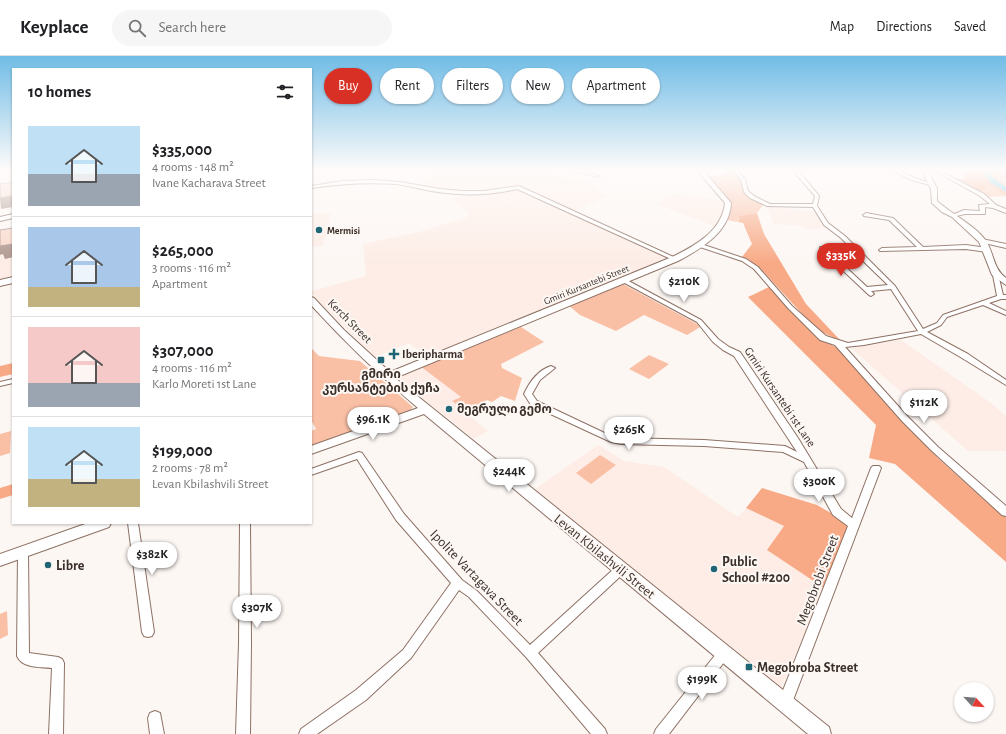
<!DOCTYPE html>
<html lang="en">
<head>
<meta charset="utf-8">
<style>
	:root { --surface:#fff; --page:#f6f6f6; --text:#202124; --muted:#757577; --line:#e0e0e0; --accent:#d93025 }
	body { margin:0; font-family:"Alegreya Sans","Noto Sans Georgian",sans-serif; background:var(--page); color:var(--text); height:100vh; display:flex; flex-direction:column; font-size:15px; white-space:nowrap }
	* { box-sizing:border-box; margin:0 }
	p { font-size:13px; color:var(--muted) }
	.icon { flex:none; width:22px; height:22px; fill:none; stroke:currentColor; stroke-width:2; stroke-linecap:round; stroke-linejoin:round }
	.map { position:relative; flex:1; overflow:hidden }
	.drawer { position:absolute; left:12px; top:12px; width:300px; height:456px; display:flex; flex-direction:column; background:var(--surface); border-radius:0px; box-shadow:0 1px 3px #0004 }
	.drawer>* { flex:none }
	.top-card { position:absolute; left:324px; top:12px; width:380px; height:36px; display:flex; gap:8px }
	.needle { width:26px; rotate:116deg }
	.fabs { position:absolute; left:954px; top:626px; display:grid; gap:8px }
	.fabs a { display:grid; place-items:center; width:40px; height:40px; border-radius:50%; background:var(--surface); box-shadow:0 1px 3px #0004; font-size:20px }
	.price { position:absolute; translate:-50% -34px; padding:0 9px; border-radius:14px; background:#fff; color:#222; font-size:13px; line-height:26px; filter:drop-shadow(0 1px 2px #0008) }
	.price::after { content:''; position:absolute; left:50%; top:24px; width:12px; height:9px; margin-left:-6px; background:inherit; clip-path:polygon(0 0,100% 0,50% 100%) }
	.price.active { background:var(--accent); color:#fff }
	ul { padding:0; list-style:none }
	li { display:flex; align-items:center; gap:12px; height:100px; padding:0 16px }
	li+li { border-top:1px solid var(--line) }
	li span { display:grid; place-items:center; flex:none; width:112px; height:80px; border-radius:0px; color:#555 }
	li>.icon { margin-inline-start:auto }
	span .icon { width:48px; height:48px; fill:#fffc; stroke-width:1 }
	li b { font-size:17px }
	h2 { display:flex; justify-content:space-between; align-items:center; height:48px; padding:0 16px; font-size:17px }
	.chip { padding:0 14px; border-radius:18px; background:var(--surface); box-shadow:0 1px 3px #0004; font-size:14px; line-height:36px }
	.chip.active { background:var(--accent); color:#fff }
	header { display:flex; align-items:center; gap:24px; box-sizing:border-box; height:56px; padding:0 20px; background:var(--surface); border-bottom:1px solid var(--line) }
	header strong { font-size:19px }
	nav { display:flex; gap:22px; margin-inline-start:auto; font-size:14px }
	.search { width:280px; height:36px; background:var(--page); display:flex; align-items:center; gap:10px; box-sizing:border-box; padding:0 14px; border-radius:22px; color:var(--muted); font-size:15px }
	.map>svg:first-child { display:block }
	.built { fill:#fdede6 }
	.green { fill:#fac0a6 }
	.forest { fill:#f8aa86 }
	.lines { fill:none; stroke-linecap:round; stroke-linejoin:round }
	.river { fill:#5cc7e2; fill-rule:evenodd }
	.street-casing { stroke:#8d7164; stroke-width:2 }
	.secondary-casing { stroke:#8d7164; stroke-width:2 }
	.street { fill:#fff; fill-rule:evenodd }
	.secondary { fill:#fff; fill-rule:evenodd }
	.shaded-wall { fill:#ae968d }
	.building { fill:#f8d7c9; stroke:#ae968d }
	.poi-dot { fill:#1f6575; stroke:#fdf7f4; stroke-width:1.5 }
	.labels { text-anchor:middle; stroke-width:4; stroke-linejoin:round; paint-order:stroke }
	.far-poi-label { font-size:10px; font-weight:bold; fill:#3b2f29; stroke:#fdf7f4; text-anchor:start }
	.far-street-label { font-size:10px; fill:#3b2f29; stroke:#fdf7f4 }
	.street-label { font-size:12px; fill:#3b2f29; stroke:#fdf7f4 }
	.poi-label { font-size:12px; font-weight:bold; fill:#3b2f29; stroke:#fdf7f4; text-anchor:start }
	.near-street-label { font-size:14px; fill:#3b2f29; stroke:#fdf7f4 }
	.near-poi-label { font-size:14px; font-weight:bold; fill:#3b2f29; stroke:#fdf7f4; text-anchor:start }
</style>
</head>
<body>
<header>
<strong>Keyplace</strong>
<div class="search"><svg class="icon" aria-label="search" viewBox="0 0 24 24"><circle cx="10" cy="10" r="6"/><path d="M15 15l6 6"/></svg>Search here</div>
<nav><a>Map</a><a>Directions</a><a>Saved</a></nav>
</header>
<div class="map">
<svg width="1006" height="678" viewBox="0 0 1006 678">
	<rect width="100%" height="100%" fill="#fdf7f4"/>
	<path class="built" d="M427 113H533L589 125 607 141 574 155 519 130 499 134 486 135H466L422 131 430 117Z
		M516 133 665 200 667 203 427 301 409 287 375 301 311 237 312 235 366 220 363 188 418 176 471 160 461 150 449 143 461 140 503 136Z
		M673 137 725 145 726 150 717 171 658 149 663 142Z
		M767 150H787L788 153 817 155 828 172 805 173 803 170 773 168Z
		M331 157 323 190 311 191V158Z
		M13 181V221L0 224V183Z
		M901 284 991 347 1006 360V395H968L851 292Z
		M420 310 461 341 453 346 488 375 474 383 395 320Z
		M598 389 624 405 664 411 738 461 746 452 784 470 768 494 824 532 780 635 535 433Z"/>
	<path class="green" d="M724 113H730L741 122C744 139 749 142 764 148L757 157 739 160 737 166 727 164 732 148 708 120 724 119Z
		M987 113H1001L1006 116V123L1003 124 1006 126V132Z
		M990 131 1003 136 1006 140 987 141 976 135Z
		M621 227 699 269 700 271 687 279 644 259 616 275 580 259 568 249Z
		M518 269 544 286 501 308 502 312 522 322 515 345 501 340 492 346 487 344 466 356 452 345 461 341 420 310Z
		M311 292 319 300 360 305 413 351 408 357 311 391V375L316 373 311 364Z
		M649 299 669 308 649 323 629 313Z
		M11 375 10 397 0 400V378Z
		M600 399 616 409 591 428 576 417Z
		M7 555 8 579 0 583V558Z"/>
	<path class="forest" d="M962 113H988L989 116 997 121 998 125 1006 132V139L990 131 985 132 987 133 976 135 956 123H965Z
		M757 157 764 178 806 248 841 285 817 274 760 212 742 201 752 188 743 167 738 166 739 160Z
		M769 231 817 282 838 292 888 350 939 403 988 447 1006 459V506L895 408 869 402 876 369 748 241Z
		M13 307V318L0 321V310Z
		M13 428V439L0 443V432Z
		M762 432 817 449 850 468 824 532 767 494 784 470 746 452Z"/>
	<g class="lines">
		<path class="river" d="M982 113H988L993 121 1006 131V136L991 127Z"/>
		<defs>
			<path id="street" d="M566 113H572L600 120 598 121Z
				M731 113H735L745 123 748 135 754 140 770 148H813L815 140 795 117 793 113H797L819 140 817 150 828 167 845 180 895 230 923 273 937 267 943 259 997 240 993 219 996 217 998 218 1003 239H1006V243H1001L989 247 1006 255V259L983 249 947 261 941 269 927 276 968 298 1006 324V329L962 302 921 278 864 289 845 291 908 361 938 391 1006 450V460L1002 459 932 395 902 365 835 289 820 284 788 252 754 213 742 205 697 190V188H701L746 203 758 211 792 250 826 280 848 287 918 275 891 233 871 235 874 238 871 240 869 239 820 193V191H824L834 200 858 199 841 182 824 169 813 151 767 150 750 142 744 136 741 123ZM861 203 888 229 867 231 838 204Z
				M890 113H895L915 122 932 128 930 129 911 124Z
				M932 113H936L984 138 996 149 1006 153V157L993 152 985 151V158H965L952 161V159L964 154 980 155 979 149 990 148 980 140Z
				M375 124 400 126 440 133 462 135H484L519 130 678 203 673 204 517 133C491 139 464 140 438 136 424 134 410 130 396 128 367 126 339 128 311 132V130L343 125Z
				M866 157 893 162 923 191 966 189 987 192 990 194 987 196 966 193 880 195 879 194 882 192 917 191 889 164 864 160 863 159Z
				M982 183 1006 188V192L980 186 979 185Z
				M623 222 701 264 718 283 729 291 740 296 798 382 841 453 852 462 871 412 873 410H879L881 412 792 647 790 652 785 654 780 652 778 647 848 470 833 459 804 406 783 396 704 390 621 388 611 386 531 349 524 338C529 327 538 314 551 310L555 312 540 324 532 338 537 345 613 381 621 382 704 384 785 390 797 396 734 300 723 294 713 286 697 266 621 225V223Z
				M13 323V327L0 330V326Z
				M359 396 362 397 404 458 462 524 477 535 530 589 617 510 621 508 625 510 626 513 625 516 538 597 605 673 607 678H591L526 601 469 541 459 534 411 602 366 644 317 678H299L301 673 356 634 403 594 451 527 396 464 357 403 311 419V413Z
				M128 467H138L154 576 152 580 148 581 144 580 142 576Z
				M240 467H250L251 587 250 678H236L239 587Z
				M23 492 27 493 28 496 29 597 58 601 62 603 64 607 63 678H49L52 612C40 611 22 612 17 600L18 496 19 493Z
				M724 591 728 593 730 597 728 601 669 678H654L656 673 720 593Z
				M155 655 160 657 164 678H150L148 662 150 657Z"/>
			<path id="secondary" d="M696 113H702L731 147C730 176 701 193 678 205L395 322 829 671 831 678H808L424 358 311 398V390L418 352C380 320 345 286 311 249V241L314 242 344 274 390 316 672 201C695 190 722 175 725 147Z
				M921 113H929L928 114 937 133V145C950 157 976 170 986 185 994 197 993 213 1006 222V229L992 219 979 186 952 161 942 156 932 147 931 133Z
				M13 158V162L0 165V161Z
				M13 221V227L0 230V224Z
				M88 467H111L109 471 0 510V498Z"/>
		</defs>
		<use href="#street" class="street-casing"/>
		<use href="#secondary" class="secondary-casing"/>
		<use href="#street" class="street"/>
		<use href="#secondary" class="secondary"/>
	</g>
	<path class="shaded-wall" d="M13 140V151L1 153 0 142Z
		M0 187 13 188V201L5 203 3 198 0 199Z"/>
	<path class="building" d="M13 126V140L0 142V128Z
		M13 172V188L0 190V174Z"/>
	<linearGradient id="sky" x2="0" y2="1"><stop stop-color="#70bce6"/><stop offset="0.55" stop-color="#fefbfa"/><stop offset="1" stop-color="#fefbfa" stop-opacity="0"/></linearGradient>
	<rect width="1006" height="207" fill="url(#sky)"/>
	<g class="poi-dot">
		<circle cx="319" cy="174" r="4"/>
		<path d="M392 292h4v4h4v4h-4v4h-4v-4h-4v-4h4z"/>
		<rect x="377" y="300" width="8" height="8" rx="2"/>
		<circle cx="449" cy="353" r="4"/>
		<circle cx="48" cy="509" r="4"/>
		<circle cx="714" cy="513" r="4"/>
		<rect x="745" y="607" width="8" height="8" rx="2"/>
	</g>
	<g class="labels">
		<g class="far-poi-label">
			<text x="327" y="178">Mermisi</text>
		</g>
		<g class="far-street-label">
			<text transform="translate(586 228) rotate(-22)" y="4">Gmiri Kursantebi Street</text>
		</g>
		<g class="street-label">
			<text transform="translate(350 265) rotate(45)" y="4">Kerch Street</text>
			<text transform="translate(780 341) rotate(56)" y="4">Gmiri Kursantebi 1st Lane</text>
		</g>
		<g class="poi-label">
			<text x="402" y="302">Iberipharma</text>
			<text x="381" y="322" text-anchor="middle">გმირი<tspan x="381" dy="14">კურსანტების ქუჩა</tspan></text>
			<text x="457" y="357">მეგრული გემო</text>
		</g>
		<g class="near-street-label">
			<text transform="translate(605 500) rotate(39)" y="5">Levan Kbilashvili Street</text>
			<text transform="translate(477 521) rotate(46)" y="5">Ipolite Vartagava Street</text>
			<text transform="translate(817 524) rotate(-69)" y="5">Megobrobi Street</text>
		</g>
		<g class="near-poi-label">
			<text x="722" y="510">Public<tspan x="722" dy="16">School #200</tspan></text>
			<text x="56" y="514">Libre</text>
			<text x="757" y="616">Megobroba Street</text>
		</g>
	</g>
</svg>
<div class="fabs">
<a><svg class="needle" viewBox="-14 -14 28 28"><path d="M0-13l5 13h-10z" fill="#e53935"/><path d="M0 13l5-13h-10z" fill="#757577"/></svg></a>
</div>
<b class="price active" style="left:841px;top:221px">$335K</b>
<b class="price" style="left:684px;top:247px">$210K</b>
<b class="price" style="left:924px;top:368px">$112K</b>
<b class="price" style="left:373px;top:385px">$96.1K</b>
<b class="price" style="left:629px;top:395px">$265K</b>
<b class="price" style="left:509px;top:437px">$244K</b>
<b class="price" style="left:819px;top:447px">$300K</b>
<b class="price" style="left:152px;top:520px">$382K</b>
<b class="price" style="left:257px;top:573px">$307K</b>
<b class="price" style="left:702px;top:645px">$199K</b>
<div class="top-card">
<a class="chip active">Buy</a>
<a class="chip">Rent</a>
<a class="chip">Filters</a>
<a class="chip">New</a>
<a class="chip">Apartment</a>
</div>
<section class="drawer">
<h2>10 homes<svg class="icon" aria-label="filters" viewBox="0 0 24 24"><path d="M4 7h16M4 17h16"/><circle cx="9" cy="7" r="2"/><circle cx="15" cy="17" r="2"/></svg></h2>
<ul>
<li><span style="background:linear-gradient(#bfe0f5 60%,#9aa5b1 0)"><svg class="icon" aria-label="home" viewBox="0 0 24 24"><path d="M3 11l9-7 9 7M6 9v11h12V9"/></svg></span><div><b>$335,000</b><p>4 rooms · 148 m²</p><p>Ivane Kacharava Street</p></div></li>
<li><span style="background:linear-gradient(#a9c7e8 75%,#c2b280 0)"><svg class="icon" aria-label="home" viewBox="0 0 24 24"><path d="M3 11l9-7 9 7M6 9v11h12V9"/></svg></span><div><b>$265,000</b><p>3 rooms · 116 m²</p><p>Apartment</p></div></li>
<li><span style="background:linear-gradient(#f6c9c9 70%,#9aa5b1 0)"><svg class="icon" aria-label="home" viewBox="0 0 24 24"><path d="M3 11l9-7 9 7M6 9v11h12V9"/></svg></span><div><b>$307,000</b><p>4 rooms · 116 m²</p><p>Karlo Moreti 1st Lane</p></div></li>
<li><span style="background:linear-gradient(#bfe0f5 65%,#c2b280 0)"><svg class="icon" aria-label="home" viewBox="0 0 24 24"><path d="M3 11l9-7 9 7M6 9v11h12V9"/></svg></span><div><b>$199,000</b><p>2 rooms · 78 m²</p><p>Levan Kbilashvili Street</p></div></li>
</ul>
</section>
</div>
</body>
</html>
